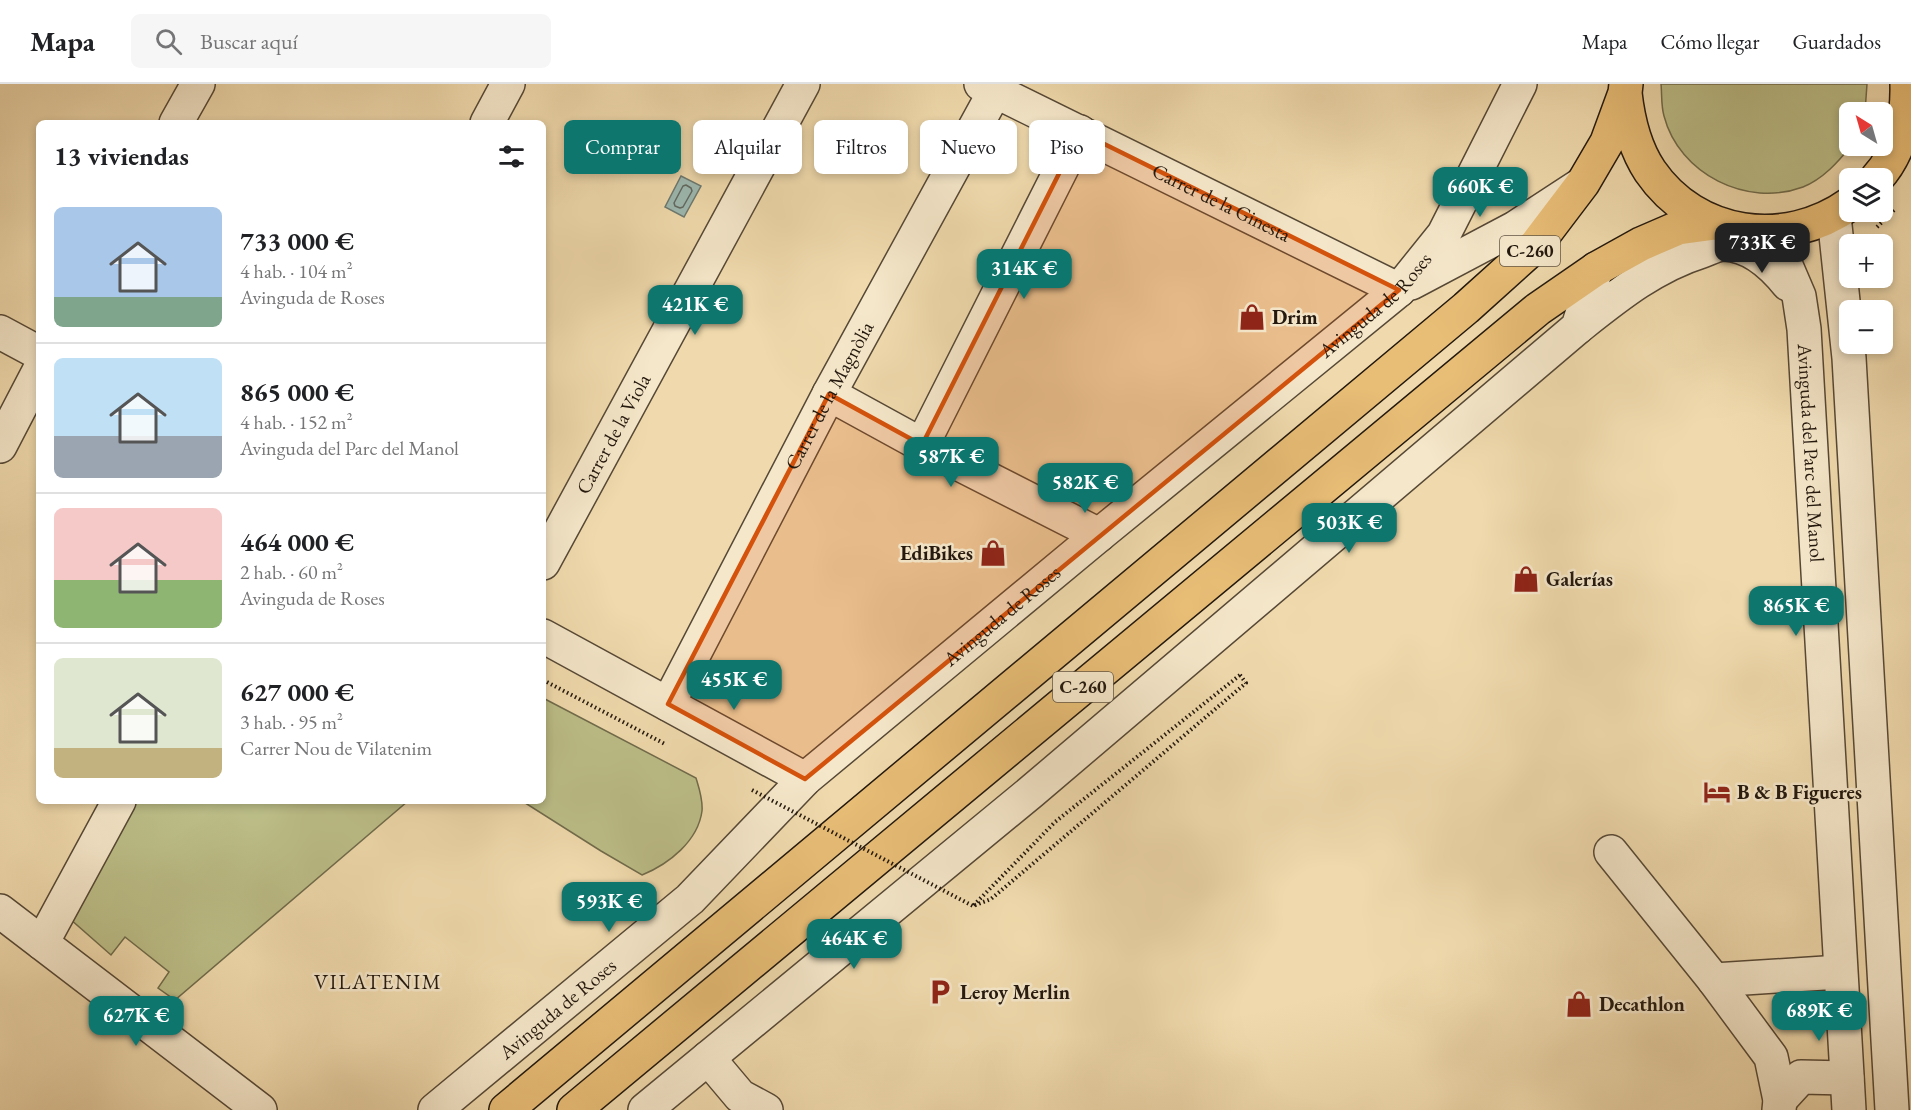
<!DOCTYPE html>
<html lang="es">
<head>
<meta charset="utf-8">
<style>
	:root { --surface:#fff; --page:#f6f6f6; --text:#202124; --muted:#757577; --line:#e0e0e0; --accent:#0f766e }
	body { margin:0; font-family:"EB Garamond",serif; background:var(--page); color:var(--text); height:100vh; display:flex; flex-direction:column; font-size:22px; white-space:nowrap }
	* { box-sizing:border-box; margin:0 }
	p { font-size:20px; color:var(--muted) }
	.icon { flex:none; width:33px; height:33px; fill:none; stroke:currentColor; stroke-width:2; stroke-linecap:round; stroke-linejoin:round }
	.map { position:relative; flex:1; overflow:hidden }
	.side { position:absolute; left:36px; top:36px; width:510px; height:684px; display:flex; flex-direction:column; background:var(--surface); border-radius:9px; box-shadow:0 3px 9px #0003 }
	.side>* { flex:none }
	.guide { position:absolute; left:564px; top:36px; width:570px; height:54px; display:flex; gap:12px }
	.needle { width:39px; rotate:323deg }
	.fabs { position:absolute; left:1839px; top:18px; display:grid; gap:12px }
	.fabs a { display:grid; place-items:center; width:54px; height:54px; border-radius:9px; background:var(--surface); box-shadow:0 3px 9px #0003; font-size:30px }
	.price { position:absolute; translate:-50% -51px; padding:0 14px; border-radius:12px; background:var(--accent); color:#fff; font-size:20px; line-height:39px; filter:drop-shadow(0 2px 3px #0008) }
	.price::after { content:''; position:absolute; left:50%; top:36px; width:18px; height:14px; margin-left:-9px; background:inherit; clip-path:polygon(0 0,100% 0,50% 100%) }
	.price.selected { background:#222; color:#fff }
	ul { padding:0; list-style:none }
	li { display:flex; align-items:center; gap:18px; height:150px; padding:0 18px }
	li+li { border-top:2px solid var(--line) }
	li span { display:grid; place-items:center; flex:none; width:168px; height:120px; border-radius:9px; color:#555 }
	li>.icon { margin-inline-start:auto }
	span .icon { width:72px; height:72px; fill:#fffc; stroke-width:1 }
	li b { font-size:26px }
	h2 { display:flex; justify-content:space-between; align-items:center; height:72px; padding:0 18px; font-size:26px }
	.pill { padding:0 21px; border-radius:9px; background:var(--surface); box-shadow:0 3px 9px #0003; font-size:21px; line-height:54px }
	.pill.selected { background:var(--accent); color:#fff }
	header { display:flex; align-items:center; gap:36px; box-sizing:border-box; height:84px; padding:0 30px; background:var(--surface); border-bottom:2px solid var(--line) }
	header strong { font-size:28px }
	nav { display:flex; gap:33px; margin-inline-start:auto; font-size:21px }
	.search { width:420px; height:54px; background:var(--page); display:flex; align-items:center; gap:15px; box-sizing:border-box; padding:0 21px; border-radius:9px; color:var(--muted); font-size:22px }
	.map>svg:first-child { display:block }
	.green { fill:#bcbe88; stroke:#706b4b; stroke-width:1.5 }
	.water { fill:#9db9b2; stroke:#6c7970; stroke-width:1.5 }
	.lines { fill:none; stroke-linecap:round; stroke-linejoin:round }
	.shore { stroke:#606860; stroke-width:1.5 }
	.minor-casing { stroke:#564836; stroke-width:36 }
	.highway-casing { stroke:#23180e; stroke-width:36 }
	.path { stroke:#23180e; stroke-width:4; stroke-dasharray:1.5 3; stroke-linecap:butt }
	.minor { stroke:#f5e7ca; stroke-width:33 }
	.highway { stroke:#e8bd76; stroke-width:33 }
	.path-bridge { stroke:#23180e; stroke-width:4; stroke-dasharray:1.5 3; stroke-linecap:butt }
	.marked { fill:#d4520c; fill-opacity:0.2; stroke:#d4520c; stroke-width:4.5; stroke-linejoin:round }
	.labels { text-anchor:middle; stroke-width:5; stroke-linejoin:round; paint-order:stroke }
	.shield { fill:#f5e7ca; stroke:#625646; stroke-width:1.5 }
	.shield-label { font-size:18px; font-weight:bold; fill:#23180e }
	.street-label { font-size:20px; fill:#23180e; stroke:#f5e7ca }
	.poi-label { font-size:20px; font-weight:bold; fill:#23180e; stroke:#f5e7ca; text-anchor:start }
	.neighbourhood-label { font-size:21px; letter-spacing:1.5px; fill:#23180e; stroke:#f5e7ca }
</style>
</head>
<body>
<header>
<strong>Mapa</strong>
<div class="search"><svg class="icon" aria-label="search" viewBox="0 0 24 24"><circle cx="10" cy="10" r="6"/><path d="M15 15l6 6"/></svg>Buscar aquí</div>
<nav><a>Mapa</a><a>Cómo llegar</a><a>Guardados</a></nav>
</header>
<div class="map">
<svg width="1911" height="1026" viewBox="0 0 1911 1026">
	<rect width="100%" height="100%" fill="#f0daad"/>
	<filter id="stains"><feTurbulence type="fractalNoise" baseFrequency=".00333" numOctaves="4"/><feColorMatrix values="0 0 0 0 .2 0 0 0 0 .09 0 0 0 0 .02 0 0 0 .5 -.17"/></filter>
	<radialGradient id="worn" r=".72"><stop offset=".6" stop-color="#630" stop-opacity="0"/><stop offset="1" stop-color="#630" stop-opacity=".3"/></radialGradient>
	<path class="green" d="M1661 0H1867L1865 28H1850V62H1851C1838 78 1823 95 1803 103 1747 124 1679 90 1664 32 1661 22 1662 10 1661 0Z
		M543 614 696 694C699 704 703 715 702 727 698 757 669 780 642 791L601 767 522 717H543Z
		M133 717H408L175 916 158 904 169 888 125 853 111 871 69 834Z"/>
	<path class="water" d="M681 92 701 102 684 133 665 123Z"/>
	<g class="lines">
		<path class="shore" d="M686 101 691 104 692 107 683 123 680 124 675 122 674 119 683 102Z"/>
		<defs>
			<g id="minor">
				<path id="s1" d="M981 0 1399 206"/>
				<path d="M176 39 198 0"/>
				<path d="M487 39 508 0"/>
				<path d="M1834 132 1849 274 1892 1026"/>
				<path id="s2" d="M1772 149 1799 212 1804 245 1849 1026"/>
				<path d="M1411 199 1515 144 1579 102"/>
				<path d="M1578 243C1617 212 1654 182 1702 167 1708 165 1717 160 1724 160 1751 161 1772 180 1788 200"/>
				<path d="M0 248 39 269"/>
				<path d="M829 310 922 361 1099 451"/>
				<path d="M922 361 1080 48"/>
				<path d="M0 362 39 287"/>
				<path id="s3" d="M543 479 803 0"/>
				<path d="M543 552 805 695"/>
				<path id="s4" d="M668 620 829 310 995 7"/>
				<path d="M1611 768 1714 896 1771 973 1780 1016 1779 1026"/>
				<path d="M0 827 260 1026"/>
				<path d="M42 859 119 717"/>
				<path d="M1714 896 1840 888"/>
				<path d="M708 974 740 1012 766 1026"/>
				<path d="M1780 1016 1801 993 1847 994"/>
				<path id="s5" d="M435 1026 690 815 805 695 1099 451 1399 206 1444 150 1520 0"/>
				<path d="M645 1026 1031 708 1578 243 1596 185"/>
			</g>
			<path id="highway" d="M1625 9C1628 36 1634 63 1650 87 1696 154 1785 166 1850 120
				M1877 94C1900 69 1908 33 1907 0
				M506 1026 1466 224 1536 161 1583 99 1607 58 1625 9 1626 0
				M574 1026 1538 225 1596 185 1641 160 1678 144 1715 139"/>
		</defs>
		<use href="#minor" class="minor-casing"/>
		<use href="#highway" class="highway-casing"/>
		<path class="path" d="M1877 143 1895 125
			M1240 591 1246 599 991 815 973 822 1055 738Z
			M543 596 665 660"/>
		<use href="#minor" class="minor"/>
		<use href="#highway" class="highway"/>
		<path class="path-bridge" d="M752 706 973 822"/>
	</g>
	<path class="marked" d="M1080 48 1399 206 805 695 668 620 829 310 922 361Z"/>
	<defs>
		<symbol id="shop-bare" viewBox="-9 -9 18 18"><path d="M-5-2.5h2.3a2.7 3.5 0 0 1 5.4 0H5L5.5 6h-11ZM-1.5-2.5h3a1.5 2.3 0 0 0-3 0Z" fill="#8f2418" stroke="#f5e7ca" stroke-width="2.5" paint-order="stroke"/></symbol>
		<symbol id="hotel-bare" viewBox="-9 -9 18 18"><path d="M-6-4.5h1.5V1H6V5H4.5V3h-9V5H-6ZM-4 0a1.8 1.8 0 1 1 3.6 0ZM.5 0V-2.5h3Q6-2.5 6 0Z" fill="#8f2418" stroke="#f5e7ca" stroke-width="2.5" paint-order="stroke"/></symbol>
		<symbol id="parking-bare" viewBox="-9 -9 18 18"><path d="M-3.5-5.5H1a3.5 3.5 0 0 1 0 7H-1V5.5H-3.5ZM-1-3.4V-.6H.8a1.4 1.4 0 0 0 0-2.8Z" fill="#8f2418" stroke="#f5e7ca" stroke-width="2.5" paint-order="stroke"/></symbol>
	</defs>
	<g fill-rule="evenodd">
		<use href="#shop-bare" x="1233" y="214" width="38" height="38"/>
		<use href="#shop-bare" x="974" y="450" width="38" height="38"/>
		<use href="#shop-bare" x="1507" y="476" width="38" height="38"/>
		<use href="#hotel-bare" x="1698" y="689" width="38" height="38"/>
		<use href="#parking-bare" x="921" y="889" width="38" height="38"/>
		<use href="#shop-bare" x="1560" y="901" width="38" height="38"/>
	</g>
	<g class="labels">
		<g class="shield">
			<rect x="1500" y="152" width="60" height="30" rx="4.5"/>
			<rect x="1053" y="588" width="60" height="30" rx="4.5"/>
		</g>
		<g class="shield-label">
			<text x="1530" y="173">C-260</text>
			<text x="1083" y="609">C-260</text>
		</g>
		<g class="street-label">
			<text dy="7" stroke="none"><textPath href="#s1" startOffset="268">Carrer de la Ginesta</textPath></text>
			<text dy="7" stroke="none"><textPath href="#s5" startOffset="1239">Avinguda de Roses</textPath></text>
			<text dy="7" stroke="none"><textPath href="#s4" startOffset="348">Carrer de la Magnòlia</textPath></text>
			<text dy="7" stroke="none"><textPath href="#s3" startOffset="147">Carrer de la Viola</textPath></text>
			<text dy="7" stroke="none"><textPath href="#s2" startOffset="226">Avinguda del Parc del Manol</textPath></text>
			<text dy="7" stroke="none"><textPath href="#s5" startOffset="753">Avinguda de Roses</textPath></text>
			<text dy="7" stroke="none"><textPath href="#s5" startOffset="159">Avinguda de Roses</textPath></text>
		</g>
		<g class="poi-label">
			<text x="1272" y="240">Drim</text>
			<text x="973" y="476" text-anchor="end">EdiBikes</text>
			<text x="1546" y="502">Galerías</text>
			<text x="1737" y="715">B &amp; B Figueres</text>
			<text x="960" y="915">Leroy Merlin</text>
			<text x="1599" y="927">Decathlon</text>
		</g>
		<g class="neighbourhood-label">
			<text x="378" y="905">VILATENIM</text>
		</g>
	</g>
	<rect width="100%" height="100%" filter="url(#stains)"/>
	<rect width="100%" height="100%" fill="url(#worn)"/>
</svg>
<div class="fabs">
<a><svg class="needle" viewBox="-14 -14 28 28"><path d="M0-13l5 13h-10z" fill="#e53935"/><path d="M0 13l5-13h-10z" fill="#757577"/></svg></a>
<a><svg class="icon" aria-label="layers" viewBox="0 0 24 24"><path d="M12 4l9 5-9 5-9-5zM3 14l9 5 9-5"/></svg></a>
<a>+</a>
<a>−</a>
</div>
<b class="price" style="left:1480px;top:134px">660K €</b>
<b class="price selected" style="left:1762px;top:190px">733K €</b>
<b class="price" style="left:1024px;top:216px">314K €</b>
<b class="price" style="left:695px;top:252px">421K €</b>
<b class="price" style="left:951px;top:404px">587K €</b>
<b class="price" style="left:1085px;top:430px">582K €</b>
<b class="price" style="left:1349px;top:470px">503K €</b>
<b class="price" style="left:1796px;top:553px">865K €</b>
<b class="price" style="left:734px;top:627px">455K €</b>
<b class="price" style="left:609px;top:849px">593K €</b>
<b class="price" style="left:854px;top:886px">464K €</b>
<b class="price" style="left:1819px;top:958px">689K €</b>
<b class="price" style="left:136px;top:963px">627K €</b>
<div class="guide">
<a class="pill selected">Comprar</a>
<a class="pill">Alquilar</a>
<a class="pill">Filtros</a>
<a class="pill">Nuevo</a>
<a class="pill">Piso</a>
</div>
<section class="side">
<h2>13 viviendas<svg class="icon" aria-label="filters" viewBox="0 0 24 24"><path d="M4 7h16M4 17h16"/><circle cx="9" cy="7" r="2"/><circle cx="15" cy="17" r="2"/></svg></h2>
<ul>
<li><span style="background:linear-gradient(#a9c7e8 75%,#7fa58c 0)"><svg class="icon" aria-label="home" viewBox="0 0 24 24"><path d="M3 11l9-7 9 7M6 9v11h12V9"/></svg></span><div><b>733 000 €</b><p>4 hab. · 104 m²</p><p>Avinguda de Roses</p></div></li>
<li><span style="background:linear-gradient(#bfe0f5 65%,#9aa5b1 0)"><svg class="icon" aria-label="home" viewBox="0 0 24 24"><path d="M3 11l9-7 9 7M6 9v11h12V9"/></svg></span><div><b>865 000 €</b><p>4 hab. · 152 m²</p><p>Avinguda del Parc del Manol</p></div></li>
<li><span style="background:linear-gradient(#f6c9c9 60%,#8fb573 0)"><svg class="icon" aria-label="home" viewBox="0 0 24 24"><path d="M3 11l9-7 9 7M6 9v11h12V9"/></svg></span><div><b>464 000 €</b><p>2 hab. · 60 m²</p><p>Avinguda de Roses</p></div></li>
<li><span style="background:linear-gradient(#dfe7d0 75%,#c2b280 0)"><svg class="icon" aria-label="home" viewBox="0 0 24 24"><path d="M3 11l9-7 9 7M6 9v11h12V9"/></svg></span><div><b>627 000 €</b><p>3 hab. · 95 m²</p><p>Carrer Nou de Vilatenim</p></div></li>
</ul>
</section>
</div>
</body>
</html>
